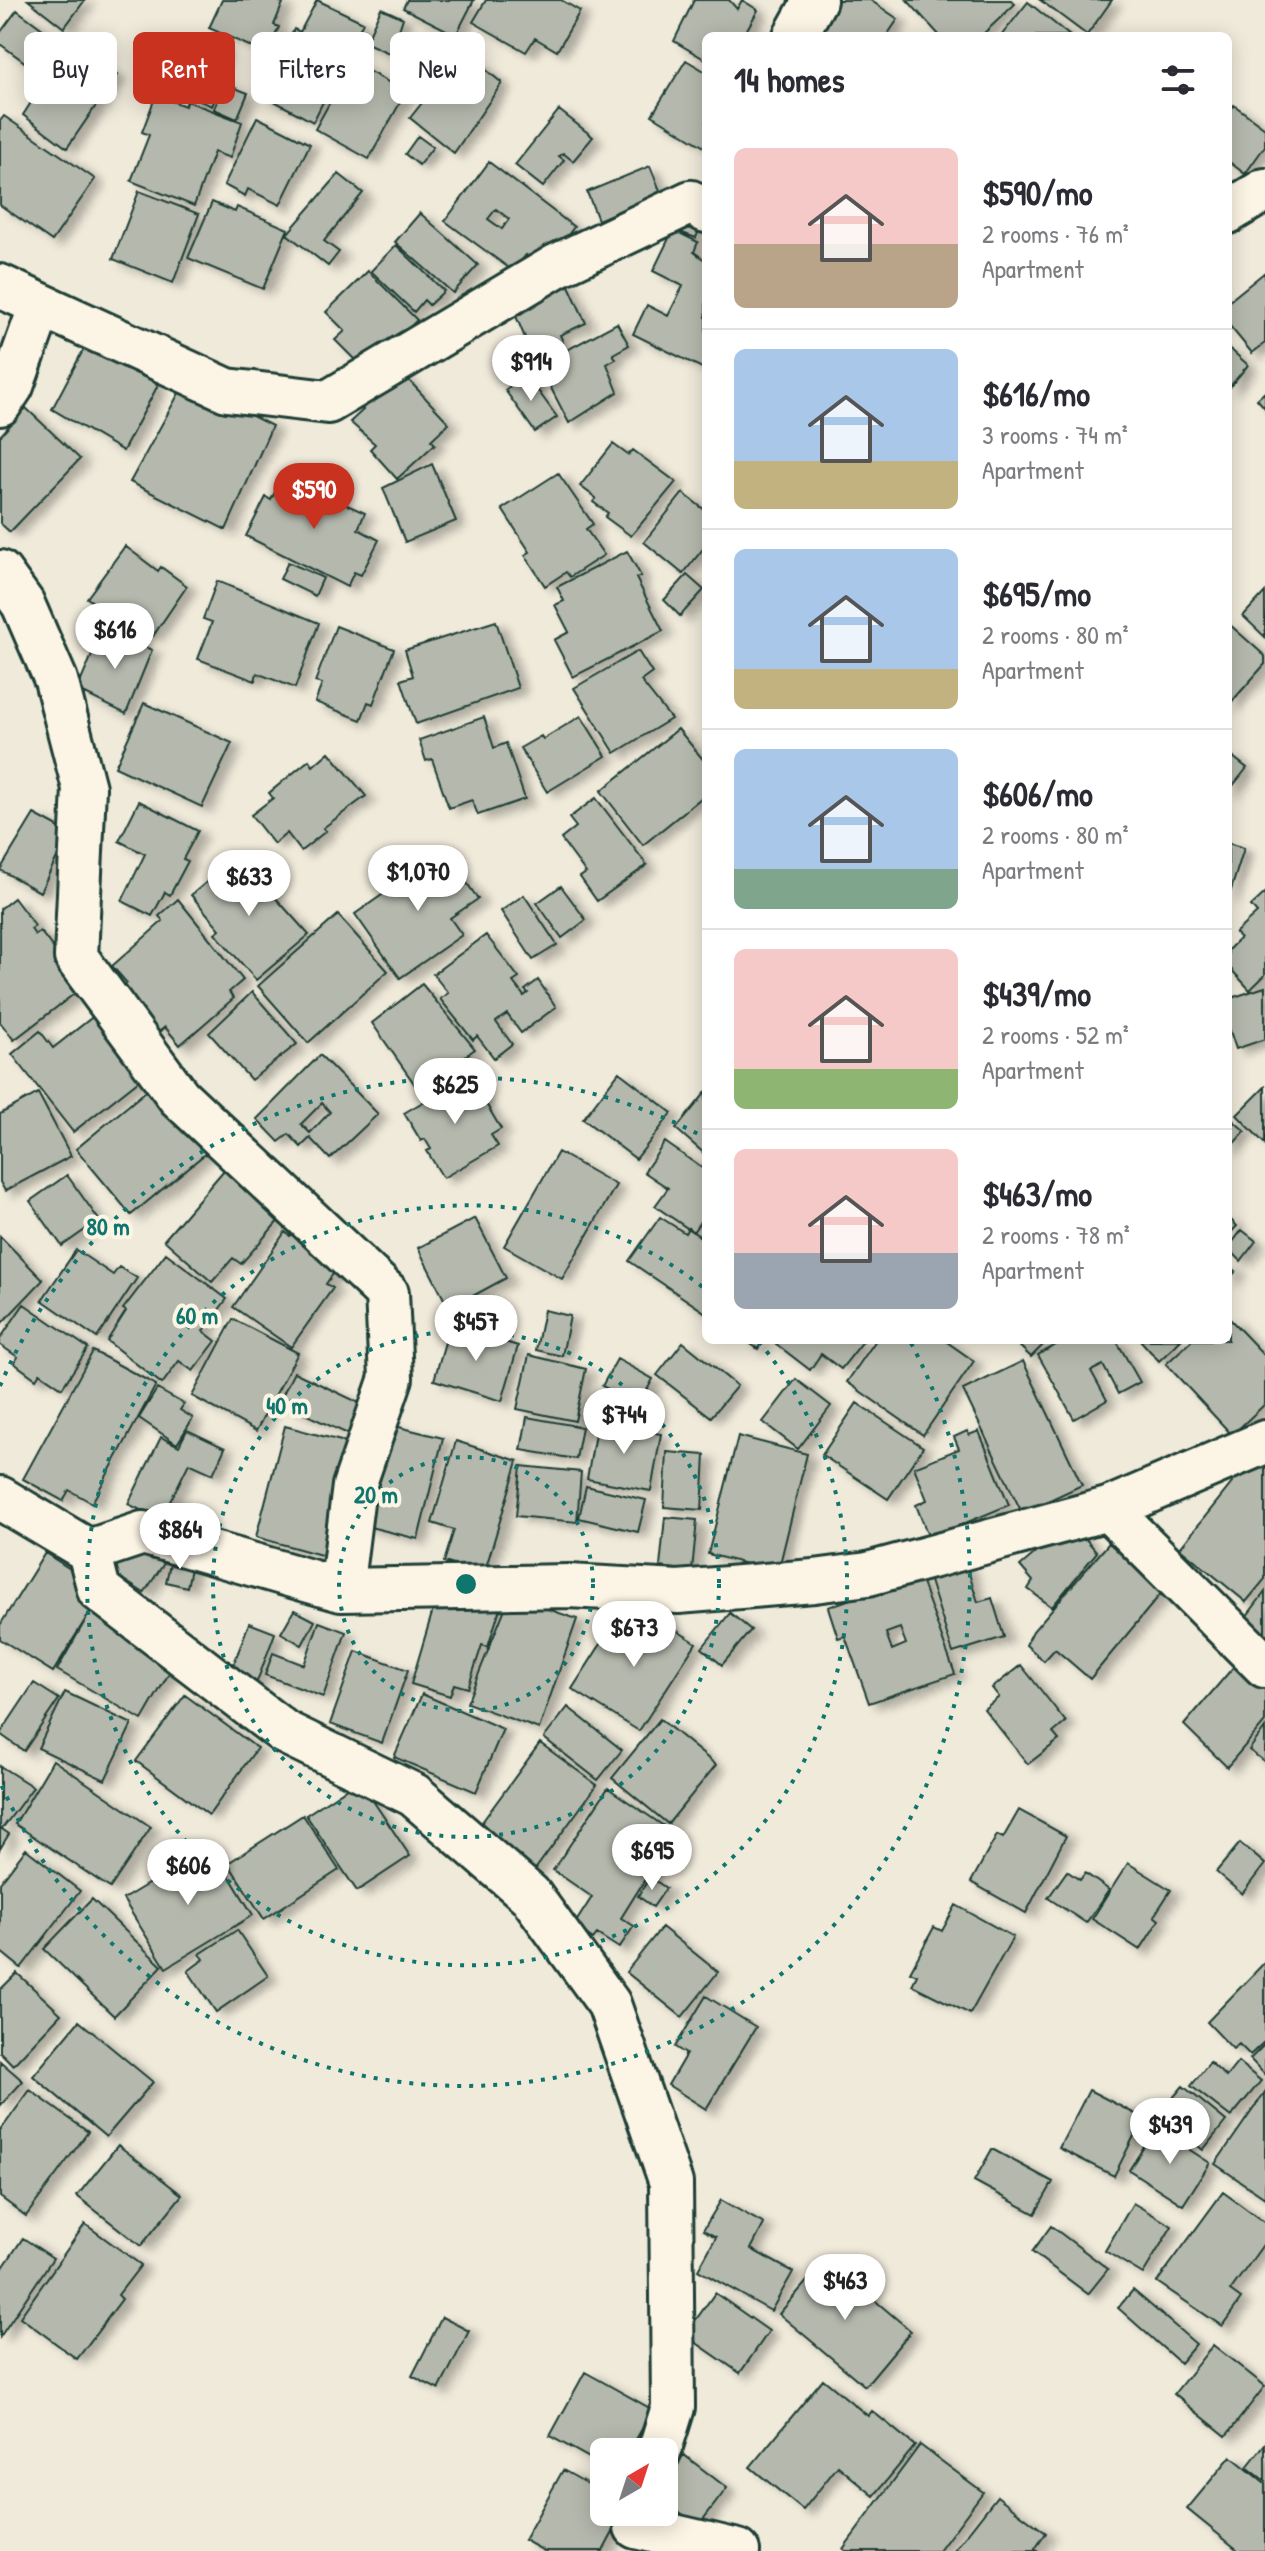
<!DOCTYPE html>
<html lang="en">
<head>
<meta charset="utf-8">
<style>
	:root { --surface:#fff; --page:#f7f7f7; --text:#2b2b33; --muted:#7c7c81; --line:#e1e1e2; --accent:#c8321e }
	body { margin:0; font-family:"Patrick Hand",sans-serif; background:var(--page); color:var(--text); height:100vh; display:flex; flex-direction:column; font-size:30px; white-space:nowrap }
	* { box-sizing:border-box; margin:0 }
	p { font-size:26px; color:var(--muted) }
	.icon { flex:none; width:44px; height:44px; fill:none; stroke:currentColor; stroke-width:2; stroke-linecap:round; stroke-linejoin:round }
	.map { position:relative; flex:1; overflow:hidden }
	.side { position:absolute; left:702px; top:32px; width:530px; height:1312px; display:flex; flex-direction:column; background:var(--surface); border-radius:12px; box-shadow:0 4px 20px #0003 }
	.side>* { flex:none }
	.banner { position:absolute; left:24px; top:32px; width:558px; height:72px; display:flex; gap:16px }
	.needle { width:52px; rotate:39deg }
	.fabs { position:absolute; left:590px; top:2438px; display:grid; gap:16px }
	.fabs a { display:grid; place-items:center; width:88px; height:88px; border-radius:12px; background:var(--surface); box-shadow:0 4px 20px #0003; font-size:40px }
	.price { position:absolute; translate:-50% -68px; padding:0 18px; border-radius:28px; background:#fff; color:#222; font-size:26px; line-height:52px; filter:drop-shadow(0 2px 4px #0008) }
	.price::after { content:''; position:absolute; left:50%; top:48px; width:24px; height:18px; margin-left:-12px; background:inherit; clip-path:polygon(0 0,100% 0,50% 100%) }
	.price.current { background:var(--accent); color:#fff }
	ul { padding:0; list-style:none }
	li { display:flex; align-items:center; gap:24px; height:200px; padding:0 32px }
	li+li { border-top:2px solid var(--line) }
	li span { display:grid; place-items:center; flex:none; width:224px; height:160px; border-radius:12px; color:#555 }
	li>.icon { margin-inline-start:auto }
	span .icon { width:96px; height:96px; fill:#fffc; stroke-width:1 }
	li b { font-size:34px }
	h2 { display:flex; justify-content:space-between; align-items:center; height:96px; padding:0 32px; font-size:34px }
	.chip { padding:0 28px; border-radius:12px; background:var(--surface); box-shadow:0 4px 20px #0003; font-size:28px; line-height:72px }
	.chip.current { background:var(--accent); color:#fff }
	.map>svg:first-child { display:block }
	.building { fill:#b5b9ad; stroke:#1f3d34; stroke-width:2; fill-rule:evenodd; filter:url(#shadow) }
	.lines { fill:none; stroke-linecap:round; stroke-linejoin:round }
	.minor-casing { stroke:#1f3d34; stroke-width:48 }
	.minor { stroke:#fcf5e5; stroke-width:42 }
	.ring { fill:none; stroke:#0f766e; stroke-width:4; stroke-dasharray:4 8 }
	.centre { fill:#0f766e; stroke:#fcf5e5; stroke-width:4 }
	.ring-label { font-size:24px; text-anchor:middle; font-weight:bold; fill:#0f766e; stroke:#fcf5e5; stroke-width:8; stroke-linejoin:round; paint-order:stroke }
</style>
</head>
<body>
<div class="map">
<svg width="1265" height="2551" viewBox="0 0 1265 2551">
	<defs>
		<filter id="shadow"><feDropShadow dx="9" dy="5" stdDeviation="4" flood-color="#0004"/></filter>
	</defs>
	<rect width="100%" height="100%" fill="#efeada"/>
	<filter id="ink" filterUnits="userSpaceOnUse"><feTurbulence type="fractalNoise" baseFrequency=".0125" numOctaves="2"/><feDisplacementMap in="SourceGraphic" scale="16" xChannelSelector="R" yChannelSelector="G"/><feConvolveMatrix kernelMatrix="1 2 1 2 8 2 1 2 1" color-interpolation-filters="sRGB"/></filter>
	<g filter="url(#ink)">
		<path class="building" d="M28 0H85L64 28Z
			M222 0H276L283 3 274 25 279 27 267 54 209 28Z
			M317 0 363 22 313 122 263 95 294 29 300 32Z
			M407 0H474L456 35 403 8Z
			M486 0H561L580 11 557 51 535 38 526 52 473 22Z
			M694 0H729L737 9 742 0 758 10 745 33 750 36H706V60L674 41Z
			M831 0H870L898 19 888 34 891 36H807Z
			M907 0H1011L1015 4 981 36H940Z
			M1040 0H1112L1087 35Z
			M1028 2 1070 36H1001Z
			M381 8 403 18 391 54 362 41 366 33 369 35Z
			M17 10 52 36 30 66 0 44V33Z
			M205 39 222 46 210 78 222 83 212 106 183 94Z
			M59 51 86 68 92 59 117 75 67 148 23 115 50 73 47 71Z
			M463 51 502 83 454 153 410 118Z
			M686 60 706 72V148L652 115Z
			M352 62 406 92 369 159 315 129Z
			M225 84 248 93 237 119 214 109Z
			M156 95 185 106 187 101 242 122 230 158 214 152 194 206 131 181 149 135 142 132Z
			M1234 105 1265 128V146L1245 174 1228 161V113Z
			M559 110 593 137 573 161 563 153 559 156 564 160 543 187 515 165Z
			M4 116 95 179 52 241 0 205V121Z
			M257 117 310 144 280 205 248 189 245 196 224 185Z
			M418 136 433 147 419 165 405 154Z
			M489 162 574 227 551 257 541 250 534 261 526 255 513 271 445 221ZM496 209 509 219 502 229 488 219Z
			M650 166 661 193 598 220 587 192Z
			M339 174 363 193 324 241 339 252 328 266 287 234Z
			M139 191 199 214 173 283 113 259Z
			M212 202 235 212 237 207 288 229 263 289 188 258Z
			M420 213 478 265 453 293 395 242Z
			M683 215 702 221 696 238 677 231Z
			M673 230 698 242 694 252 706 261V370L633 334 647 305 668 316 683 286 653 271Z
			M396 245 444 291 429 305 424 300 414 312 371 271Z
			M368 271 417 320 366 371 335 340 345 331 326 312Z
			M1265 272V343L1252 353 1228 324V302Z
			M566 279 586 323 560 335 563 342 532 355 511 304Z
			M617 323 629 345 613 354 616 359 607 364 618 392 569 423 539 365Z
			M89 339 158 385 123 451 52 409Z
			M1228 347 1248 365 1228 389Z
			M403 374 449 423 431 440 435 444 397 479 370 449 375 444 350 422 363 410 360 407Z
			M526 374 557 417 535 432 505 390Z
			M185 382 272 426 226 530 130 482Z
			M1265 392V408L1257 399Z
			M26 408 80 459 10 532 0 523V436Z
			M613 444 628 455 633 450 676 482 631 536 605 517 608 513 593 502 596 498 580 486Z
			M432 464 456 521 405 542 383 488Z
			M558 473 593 524 586 529 604 555 570 577 566 572 545 586 525 555 530 552 502 509Z
			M283 476 365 513 358 529 379 540 361 575 354 572 347 587 246 536 266 497 271 500Z
			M683 493 706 511V545L683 574 644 542Z
			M125 546 158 571 161 567 187 586 153 636 138 626 135 630 87 598Z
			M627 551 641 576 636 578 663 631 573 677 554 640 569 632 555 605 564 601 557 587Z
			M288 562 323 578 315 596 280 579Z
			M687 575 704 590 680 616 664 600Z
			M217 581 319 623 295 688 257 673 255 681 198 659 212 622 203 619Z
			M1265 592V637L1243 616Z
			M496 621 518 688 416 724 401 680 413 676 405 650Z
			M1228 623 1265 656V664L1228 706Z
			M336 626 394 649 373 704 368 702 361 720 315 702 322 684 315 682Z
			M103 629 152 650 126 714 77 690Z
			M638 651 652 673 641 681 671 719 615 753 574 688Z
			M144 703 232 743 202 807 115 767Z
			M581 716 606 756 547 792 520 748 541 736 543 739Z
			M484 717 494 748 506 743 525 799 478 815 472 800 449 808 432 759 426 761 419 740Z
			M678 729 706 763V794L643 845 601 791Z
			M329 752 366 796 323 828 326 831 301 851 287 833 274 844 251 815 273 798 269 793 309 760 313 766Z
			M1228 753 1247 768 1228 792Z
			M596 798 647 865 597 901 580 877 586 873 561 839 576 827 569 818Z
			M139 801 198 831 183 859 188 861 170 895 165 892 152 916 122 901 145 854 119 841Z
			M34 814 69 833 40 892 0 870Z
			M1228 843 1244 848 1228 900Z
			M441 846 478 899 450 918 462 935 400 978 355 914 416 871 413 866Z
			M238 856 309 935 256 980 215 933 220 929 191 895Z
			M561 886 586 920 562 938 537 903Z
			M1265 893V975L1250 990 1228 966V950L1240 938 1235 933 1257 913 1251 906Z
			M524 895 557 945 533 960 501 911Z
			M14 898 35 926 31 929 35 935 40 931 83 987 14 1040 0 1022V909Z
			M178 899 243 980 229 992 234 998 180 1045 165 1027 159 1032 120 988 127 983 112 966 163 921 159 916Z
			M338 915 388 971 308 1043 258 986Z
			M486 935 519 978 513 982 524 996 528 993 525 990 538 980 556 1007 521 1033 507 1014 496 1022 512 1044 494 1058 477 1036 473 1040 440 999 448 993 433 974Z
			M422 984 475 1049 418 1089 372 1023Z
			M1265 987V1039L1236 1049 1228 1025V999Z
			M252 992 297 1044 251 1080 209 1033Z
			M104 1008 153 1069 73 1132 12 1054 40 1031 53 1048Z
			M320 1055 378 1114 330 1159 310 1138 301 1147 289 1134 279 1142 257 1119ZM322 1103 330 1112 310 1133 301 1124Z
			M619 1072 672 1113 636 1159 583 1119Z
			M469 1075 501 1129 491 1135 498 1146 443 1178 427 1151 431 1149 425 1139 421 1141 404 1113Z
			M158 1081 175 1116 206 1153 131 1215 76 1149Z
			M1265 1087V1144L1237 1115Z
			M706 1092V1155L676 1129Z
			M38 1093 71 1156 5 1191 0 1182V1114Z
			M1228 1116 1245 1131 1228 1150Z
			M665 1142 706 1171V1213L693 1232 655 1206 668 1188 644 1172Z
			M558 1152 616 1185 562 1279 504 1246Z
			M224 1170 280 1219 241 1264 233 1258 212 1282 164 1240Z
			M67 1175 99 1220 62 1246 30 1201Z
			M660 1217 685 1233 688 1228 706 1241V1313L629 1261Z
			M1228 1217 1237 1226 1228 1236Z
			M475 1218 506 1278 449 1309 418 1248Z
			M295 1230 341 1262 326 1284 333 1288 291 1347 233 1307 285 1232 290 1236Z
			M1242 1230 1256 1241 1241 1261 1228 1248Z
			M0 1236 43 1280 0 1325Z
			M76 1250 113 1275 119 1267 137 1278 97 1338 42 1300Z
			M166 1253 227 1299 203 1331 216 1341 193 1371 179 1361 162 1384 107 1341 126 1311 123 1309Z
			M1228 1264 1236 1271 1228 1280Z
			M24 1304 88 1348 62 1388 40 1373 36 1379 14 1363 18 1357 0 1345V1339Z
			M544 1310 570 1316 562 1356 536 1350Z
			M1228 1317 1265 1356V1404L1232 1435 1166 1364 1192 1340H1228Z
			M233 1319 298 1353 256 1431 192 1396Z
			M450 1325 518 1346 502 1401 434 1380Z
			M745 1340H763L758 1349Z
			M771 1340H864L841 1369 821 1354 810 1370Z
			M876 1340H944L974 1361 923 1435 847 1382Z
			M1013 1340H1048L1031 1357Z
			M1065 1340H1116L1140 1382 1118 1394 1103 1365 1091 1371 1107 1400 1074 1419 1038 1355Z
			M1140 1340H1181L1159 1361Z
			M683 1342 737 1386 711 1417 657 1375Z
			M93 1351 156 1385 92 1503 69 1490 63 1501 23 1479Z
			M529 1355 586 1369 575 1421 517 1409Z
			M617 1359 653 1379 639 1405 602 1386Z
			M1023 1361 1082 1485 1022 1513 963 1390Z
			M294 1372 366 1406 352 1436 279 1402Z
			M796 1379 831 1406 798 1449 763 1422Z
			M157 1389 184 1404 180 1410 193 1418 177 1444 139 1418Z
			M857 1403 923 1447 888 1499 822 1455Z
			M527 1417 582 1427 576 1459 521 1450Z
			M597 1422 661 1434 651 1491 587 1479Z
			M387 1424 443 1438 418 1539 362 1525Z
			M285 1426 356 1445 332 1558 256 1537Z
			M187 1430 225 1448 213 1474 189 1463 161 1520 128 1504 161 1437 179 1446Z
			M967 1431 969 1435 979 1431 1009 1505 929 1538 916 1505 927 1500 914 1467 959 1449 954 1437Z
			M738 1436 807 1454 778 1572 708 1554Z
			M456 1441 518 1461 484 1574 444 1562 454 1530 432 1523Z
			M667 1452 705 1455 702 1510 664 1507Z
			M1256 1453 1265 1462V1579L1246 1602 1180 1548Z
			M521 1466 581 1472 577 1522 516 1516Z
			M586 1486 646 1500 638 1532 579 1518Z
			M665 1517 697 1520 692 1571 660 1567Z
			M1078 1530 1097 1552 1052 1607 1028 1589 1033 1581 1020 1566 1047 1543 1051 1546Z
			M122 1542 167 1559 144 1593 105 1568Z
			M1109 1543 1164 1590 1090 1679 1055 1649 1044 1661 1026 1645 1033 1631Z
			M45 1553 84 1578 98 1599 53 1672 0 1639V1625Z
			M172 1555 193 1559 187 1587 166 1582Z
			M966 1564 978 1602 992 1598 1004 1637 953 1653 928 1575Z
			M919 1575 955 1674 869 1703 845 1636 838 1638 828 1607ZM900 1628 906 1644 892 1650 886 1633Z
			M1265 1592V1652L1240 1625Z
			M438 1593 501 1605 488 1647 482 1645 468 1688 454 1684 450 1696 411 1684Z
			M510 1596 577 1619 539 1729 467 1703Z
			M93 1607 179 1656 142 1720 57 1670Z
			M294 1610 315 1621 302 1645 281 1633Z
			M622 1611 653 1631 660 1620 696 1643 639 1731 572 1689Z
			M730 1613 751 1630 722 1665 702 1648Z
			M319 1622 346 1632 323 1697 265 1675 273 1653 304 1665Z
			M249 1623 275 1633 255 1687 229 1677Z
			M356 1651 408 1670 382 1743 330 1724Z
			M1241 1658 1265 1679V1722L1227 1767 1184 1725Z
			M1021 1665 1066 1722 1053 1733 1059 1740 1028 1764 984 1709 999 1697 992 1688Z
			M34 1683 59 1699 24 1751 0 1734Z
			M65 1692 132 1724 105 1780 38 1748Z
			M422 1694 503 1729 476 1792 394 1757Z
			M185 1695 257 1748 209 1815 136 1761Z
			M568 1707 622 1750 598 1780 544 1738Z
			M660 1719 716 1765 668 1824 612 1778Z
			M1265 1728V1762L1249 1750Z
			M540 1743 597 1785 531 1875 474 1833Z
			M53 1760 151 1827 110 1888 15 1824Z
			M0 1766 33 1787 2 1829 9 1834 0 1849Z
			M359 1780 410 1856 357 1891 306 1815Z
			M608 1788 674 1833 621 1918 634 1926 619 1948 597 1934 593 1939 574 1925 592 1897 553 1870Z
			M1019 1810 1066 1836 1026 1913 971 1882 997 1835 1003 1838Z
			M303 1815 339 1870 264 1919 228 1863Z
			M1240 1843 1265 1864 1242 1894 1216 1872Z
			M211 1846 253 1915 166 1968 123 1899Z
			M26 1849 80 1891 21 1968 0 1951V1883Z
			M1128 1863 1171 1890 1154 1916 1159 1920 1140 1950 1092 1919Z
			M1067 1871 1080 1880 1085 1873 1109 1890 1086 1923 1048 1898Z
			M650 1877 666 1888 653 1907 638 1896Z
			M92 1899 162 1966 114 2016 44 1949Z
			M956 1905 1013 1937 970 2014 912 1985 917 1975 910 1972 934 1927 942 1931Z
			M662 1927 718 1972 682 2017 626 1972Z
			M237 1930 268 1976 216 2012 188 1971 204 1959 200 1954Z
			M1265 1962V2041L1250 2055 1239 2044 1233 2049 1207 2022Z
			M17 1973 61 2014 13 2065 0 2052V1990Z
			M706 1996 756 2027 706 2109 668 2085 686 2054 675 2047Z
			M79 2021 153 2082 106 2137 33 2076Z
			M1265 2044V2075L1250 2059Z
			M0 2061 23 2081 0 2106Z
			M1210 2062 1226 2077 1238 2062 1261 2081 1231 2117 1191 2086Z
			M1183 2086 1226 2121 1203 2150 1159 2114Z
			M30 2090 88 2132 26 2216 0 2197V2131Z
			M1089 2090 1143 2118 1114 2176 1059 2148Z
			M1265 2092V2198L1215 2164Z
			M1156 2128 1210 2163 1183 2205 1129 2170Z
			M118 2145 182 2195 141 2246 77 2196Z
			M992 2149 1053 2182 1035 2214 974 2181Z
			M1223 2192 1265 2223V2242L1230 2291 1241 2299 1222 2326 1157 2282Z
			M721 2200 764 2224 751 2249 793 2272 771 2311 698 2270 716 2237 703 2230Z
			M1133 2203 1172 2226 1143 2274 1105 2251Z
			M85 2224 141 2265 118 2295 122 2299 77 2359 20 2317Z
			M1051 2226 1108 2269 1088 2294 1032 2252Z
			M23 2238 53 2258 0 2337V2272Z
			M826 2259 911 2331 865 2386 779 2314Z
			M1133 2290 1196 2344 1180 2363 1118 2308Z
			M715 2293 769 2331 740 2373 685 2335Z
			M442 2317 469 2331 439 2390 412 2376Z
			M1213 2345 1265 2386 1226 2436 1174 2394Z
			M585 2372 653 2410 635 2441 645 2448 643 2452H604V2466L550 2436Z
			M823 2379 868 2416 872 2411 915 2446 874 2496 838 2466 803 2510 750 2467Z
			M1265 2444V2481L1247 2467Z
			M920 2445 983 2492 939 2551H846L843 2549Z
			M684 2455 727 2488 698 2526 664 2500V2480Z
			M1231 2456 1265 2484V2551H1239L1187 2509Z
			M563 2470 604 2493V2512H624L603 2551H544L524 2540Z
			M997 2496 1046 2533 1035 2549 1037 2551H954Z"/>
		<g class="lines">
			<defs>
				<path id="minor" d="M795 36 815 0
					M1228 212 1265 190
					M0 286 227 390 328 402 556 266 691 202 706 211
					M0 404 12 386 41 305
					M0 572 23 604 56 680 84 788 76 957 179 1097 387 1293 391 1378 354 1486 341 1590
					M0 1498 89 1551 143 1533 341 1590 569 1586 678 1592 814 1581 868 1574 1108 1509 1265 1442
					M1108 1509 1265 1666
					M89 1551 99 1590 284 1732 414 1795 530 1895 609 2004 671 2183 673 2407 659 2452
					M636 2527 738 2551"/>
			</defs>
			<use href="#minor" class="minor-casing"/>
			<use href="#minor" class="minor"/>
		</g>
	</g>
	<g class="ring">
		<circle cx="466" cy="1584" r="127"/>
		<circle cx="466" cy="1584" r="253"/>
		<path d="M759 1342A380 380 0 1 1 705 1289"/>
		<path d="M0 1386A506 506 0 0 1 704 1137M911 1343A506 506 0 1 1 0 1782"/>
	</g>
	<circle cx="466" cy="1584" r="12" class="centre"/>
	<g class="ring-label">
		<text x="108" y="1235">80 m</text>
		<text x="197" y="1324">60 m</text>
		<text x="287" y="1414">40 m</text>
		<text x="376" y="1503">20 m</text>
	</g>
</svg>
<div class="fabs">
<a><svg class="needle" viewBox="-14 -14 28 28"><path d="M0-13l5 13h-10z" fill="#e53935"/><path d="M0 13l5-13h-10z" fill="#7c7c81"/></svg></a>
</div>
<b class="price" style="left:531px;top:403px">$914</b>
<b class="price current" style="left:314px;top:531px">$590</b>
<b class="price" style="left:115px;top:671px">$616</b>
<b class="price" style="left:418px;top:913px">$1,070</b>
<b class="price" style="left:249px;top:918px">$633</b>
<b class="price" style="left:455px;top:1126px">$625</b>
<b class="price" style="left:476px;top:1363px">$457</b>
<b class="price" style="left:624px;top:1456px">$744</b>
<b class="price" style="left:180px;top:1571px">$864</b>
<b class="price" style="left:634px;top:1669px">$673</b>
<b class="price" style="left:652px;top:1892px">$695</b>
<b class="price" style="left:188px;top:1907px">$606</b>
<b class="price" style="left:1170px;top:2166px">$439</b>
<b class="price" style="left:845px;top:2322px">$463</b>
<div class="banner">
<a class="chip">Buy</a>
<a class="chip current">Rent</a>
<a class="chip">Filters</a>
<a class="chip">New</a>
</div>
<section class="side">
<h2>14 homes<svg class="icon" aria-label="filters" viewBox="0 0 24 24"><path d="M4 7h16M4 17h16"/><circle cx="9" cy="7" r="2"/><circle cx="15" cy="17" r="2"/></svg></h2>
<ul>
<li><span style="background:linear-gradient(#f6c9c9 60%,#b9a48a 0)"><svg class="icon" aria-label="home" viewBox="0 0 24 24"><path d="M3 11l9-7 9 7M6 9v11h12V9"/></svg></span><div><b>$590/mo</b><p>2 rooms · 76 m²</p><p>Apartment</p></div></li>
<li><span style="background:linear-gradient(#a9c7e8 70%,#c2b280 0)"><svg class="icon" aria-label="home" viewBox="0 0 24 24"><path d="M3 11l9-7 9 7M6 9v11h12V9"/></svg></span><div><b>$616/mo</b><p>3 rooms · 74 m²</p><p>Apartment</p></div></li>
<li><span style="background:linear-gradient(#a9c7e8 75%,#c2b280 0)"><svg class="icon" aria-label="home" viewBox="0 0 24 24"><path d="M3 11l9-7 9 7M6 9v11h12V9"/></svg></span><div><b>$695/mo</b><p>2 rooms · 80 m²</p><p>Apartment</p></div></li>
<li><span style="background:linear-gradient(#a9c7e8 75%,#7fa58c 0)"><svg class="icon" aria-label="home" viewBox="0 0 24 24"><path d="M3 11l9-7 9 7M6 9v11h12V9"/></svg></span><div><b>$606/mo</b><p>2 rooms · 80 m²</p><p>Apartment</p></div></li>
<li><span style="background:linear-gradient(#f6c9c9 75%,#8fb573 0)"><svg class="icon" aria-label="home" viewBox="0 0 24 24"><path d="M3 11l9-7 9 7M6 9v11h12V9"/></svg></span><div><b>$439/mo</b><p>2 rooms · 52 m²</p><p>Apartment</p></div></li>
<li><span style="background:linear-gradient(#f6c9c9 65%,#9aa5b1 0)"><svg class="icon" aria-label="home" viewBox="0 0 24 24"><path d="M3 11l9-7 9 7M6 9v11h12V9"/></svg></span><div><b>$463/mo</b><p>2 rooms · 78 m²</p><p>Apartment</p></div></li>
</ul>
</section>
</div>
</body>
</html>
